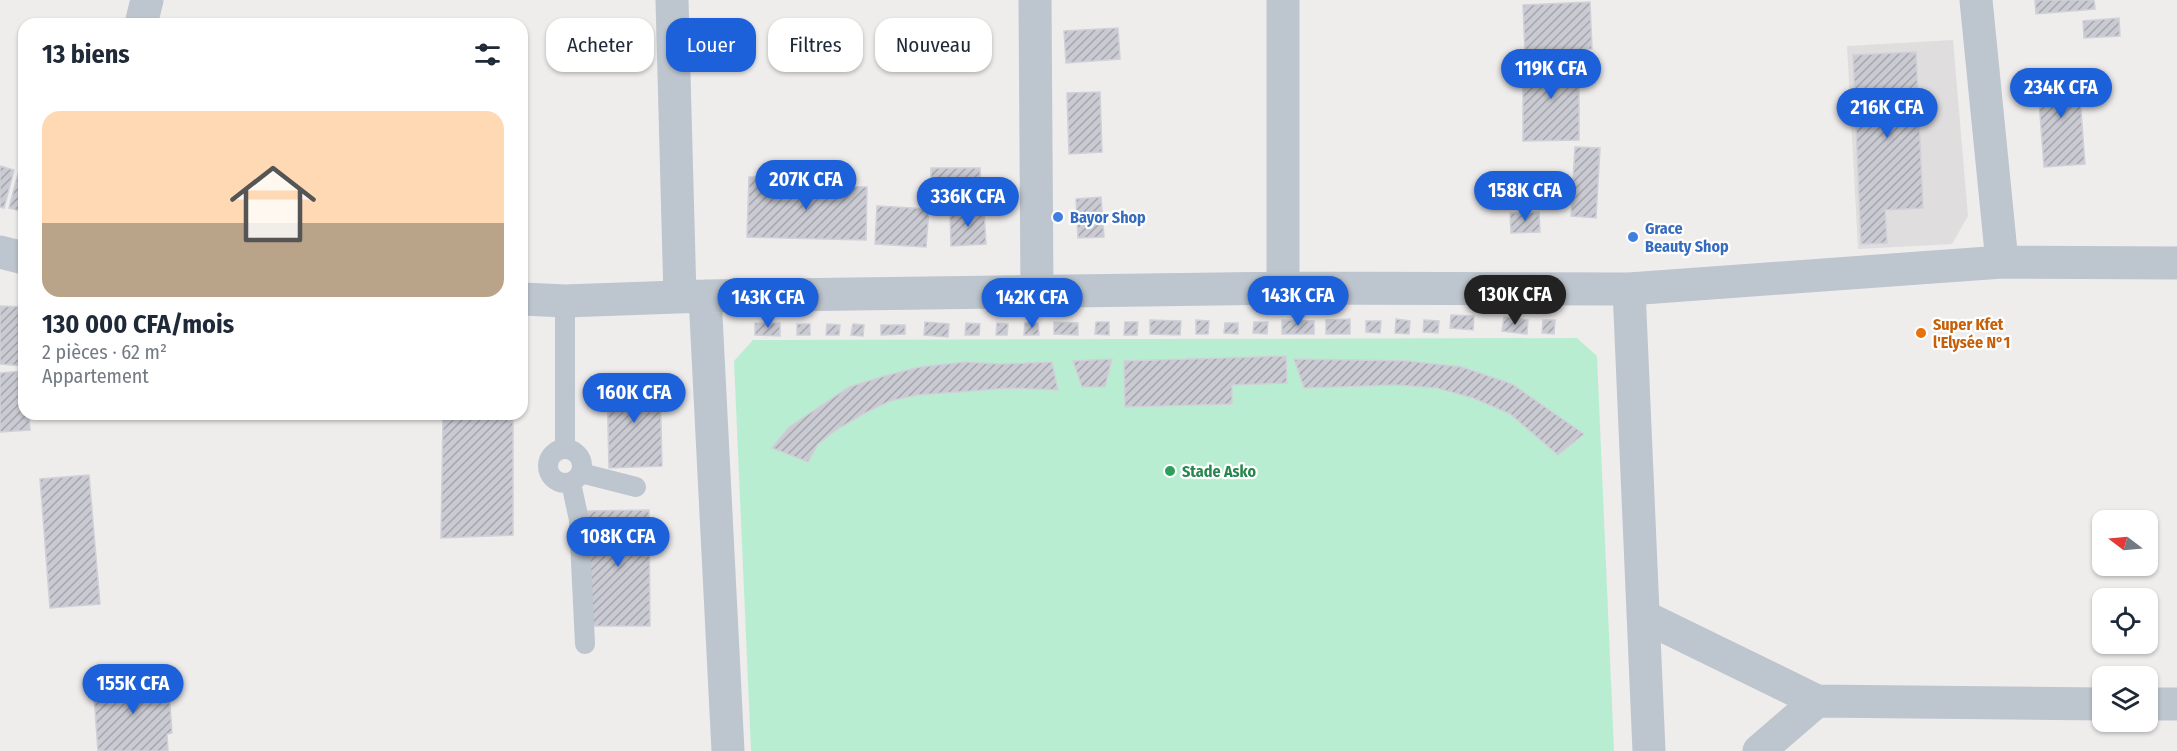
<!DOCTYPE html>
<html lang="fr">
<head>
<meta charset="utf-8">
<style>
	:root { --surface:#fff; --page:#f6f6f7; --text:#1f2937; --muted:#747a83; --line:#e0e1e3; --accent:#1c61d9 }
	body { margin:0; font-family:"Fira Sans Condensed",sans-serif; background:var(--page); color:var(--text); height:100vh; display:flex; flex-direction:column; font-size:22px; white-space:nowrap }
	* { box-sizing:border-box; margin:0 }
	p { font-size:20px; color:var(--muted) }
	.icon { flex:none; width:33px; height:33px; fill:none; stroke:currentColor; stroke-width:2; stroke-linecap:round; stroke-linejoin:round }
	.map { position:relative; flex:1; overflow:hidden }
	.sheet { position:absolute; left:18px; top:18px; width:510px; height:402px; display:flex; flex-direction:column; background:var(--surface); border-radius:18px; box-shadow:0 2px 4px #0004 }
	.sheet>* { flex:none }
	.guide { position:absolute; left:546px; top:18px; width:570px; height:54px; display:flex; gap:12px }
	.needle { width:39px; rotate:286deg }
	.tools { position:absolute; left:2092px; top:510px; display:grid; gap:12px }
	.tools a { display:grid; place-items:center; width:66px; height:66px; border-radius:12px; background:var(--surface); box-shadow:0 2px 4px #0004; font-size:30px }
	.price { position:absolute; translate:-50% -51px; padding:0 14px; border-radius:21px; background:var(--accent); color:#fff; font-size:20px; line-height:39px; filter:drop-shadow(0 2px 3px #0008) }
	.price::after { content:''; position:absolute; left:50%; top:36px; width:18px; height:14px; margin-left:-9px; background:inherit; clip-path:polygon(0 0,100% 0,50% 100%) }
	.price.current { background:#222; color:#fff }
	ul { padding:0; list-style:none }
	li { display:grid; align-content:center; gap:12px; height:318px; padding:0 24px }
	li+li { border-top:2px solid var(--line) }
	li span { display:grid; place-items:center; height:186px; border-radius:18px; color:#555 }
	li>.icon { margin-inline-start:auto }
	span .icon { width:108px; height:108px; fill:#fffc; stroke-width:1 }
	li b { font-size:26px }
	h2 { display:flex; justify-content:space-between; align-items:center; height:72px; padding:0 24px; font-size:26px }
	.pill { padding:0 21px; border-radius:18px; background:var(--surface); box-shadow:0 2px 4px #0004; font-size:21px; line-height:54px }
	.pill.current { background:var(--accent); color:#fff }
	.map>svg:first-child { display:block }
	.education { fill:#e0ddde }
	.green { fill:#b9edd1 }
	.building { fill:url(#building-hatch); stroke:#d0d1d8; stroke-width:1.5 }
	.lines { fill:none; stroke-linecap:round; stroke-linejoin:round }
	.service { stroke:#bdc5ce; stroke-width:20 }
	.minor { stroke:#bdc5ce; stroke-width:33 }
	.shop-dot { fill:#3f7fe0; stroke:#fff; stroke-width:2 }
	.food-dot { fill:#e8710a; stroke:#fff; stroke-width:2 }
	.leisure-dot { fill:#2e9e5b; stroke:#fff; stroke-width:2 }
	.labels { text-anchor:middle; stroke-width:4.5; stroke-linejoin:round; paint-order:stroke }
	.shop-label { font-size:16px; font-weight:bold; fill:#366cbe; stroke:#fff; text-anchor:start }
	.food-label { font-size:16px; font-weight:bold; fill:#c56008; stroke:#fff; text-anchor:start }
	.leisure-label { font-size:16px; font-weight:bold; fill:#27864d; stroke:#fff; text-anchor:start }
</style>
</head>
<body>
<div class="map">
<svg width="2177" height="751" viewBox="0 0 2177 751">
	<defs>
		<pattern id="building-hatch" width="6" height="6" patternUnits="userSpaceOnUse" patternTransform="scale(1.5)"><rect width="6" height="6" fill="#c9cad2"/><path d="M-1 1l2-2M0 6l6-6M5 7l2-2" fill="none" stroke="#a5a6ad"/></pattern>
	</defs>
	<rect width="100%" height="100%" fill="#efecec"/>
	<path class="education" d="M1953 40 1968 216 1952 244 1858 249 1847 46Z"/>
	<path class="green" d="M1577 338 1597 356 1614 751H751L734 361 753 340Z"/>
	<path class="building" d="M2035 0H2094L2095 9 2036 14Z
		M1590 2 1592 49 1525 53 1523 5Z
		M2119 18 2120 36 2084 38 2083 21Z
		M1118 28 1120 59 1066 63 1064 31Z
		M1916 52 1923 208 1885 210 1887 243 1861 244 1853 55Z
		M1523 59H1579V140L1523 141Z
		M2078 71 2085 164 2044 167 2037 75Z
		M1100 92 1102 152 1069 154 1067 93Z
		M1575 147 1600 148 1596 218 1571 216Z
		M0 166 14 170 4 208 0 207Z
		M931 168H980L981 202 931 203Z
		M18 174 24 176V212L9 208Z
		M749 177H786L785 185 867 187 866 240 747 237Z
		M1101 197 1104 237 1078 238 1076 199Z
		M877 206 929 209 926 247 875 244Z
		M984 210 986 244 951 246 950 212Z
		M1539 212 1540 232 1511 233 1510 213Z
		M0 306 24 307V366L0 364Z
		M1451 315 1474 316 1473 330 1450 328Z
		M1504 317 1528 320 1527 334 1502 331Z
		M1350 319V334H1326V320Z
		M1396 319 1410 321 1409 334 1395 333Z
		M1150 320 1181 321 1180 335 1150 334Z
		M1196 320 1209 321 1208 334H1196Z
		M1282 320 1314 321V334H1282Z
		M1424 320 1439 321 1438 333 1423 332Z
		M1543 320H1555L1554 334 1542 333Z
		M1366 321H1381L1380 333 1366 332Z
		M925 322 949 324 948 337 924 335Z
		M1054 322 1078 323V335L1054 334Z
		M1096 322H1109V335L1095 334Z
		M1125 322H1138L1137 335H1124Z
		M1254 322H1268L1267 334 1253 333Z
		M755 323H780V336L755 335Z
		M966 323 980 324 979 335H965Z
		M997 323 1008 324 1007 335H996Z
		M1025 323H1038L1039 335H1024Z
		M1225 323H1238V334L1224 333Z
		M797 324H810V335H797Z
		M827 324 840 325 839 335H826Z
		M853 324 864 325 863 336 851 335Z
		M881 325H905V334L881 335Z
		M1286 356 1287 383 1232 385V404L1125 407 1124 361Z
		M1112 359 1105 387H1082L1073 361Z
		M1294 359 1409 361 1462 367 1512 384 1584 434 1558 455 1510 414 1473 398 1437 388 1396 385 1304 388Z
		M965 362 1001 364 1052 362 1058 390 1011 388 917 395 890 401 865 413 836 430 818 444 808 462 772 448 789 427 849 387 884 376 920 367Z
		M24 371V414H29L30 430 0 432V373Z
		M660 381 662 466 609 468 607 382Z
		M443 414H513V535L441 538Z
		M89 475 100 604 50 608 40 479Z
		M649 510 650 626H587V511Z
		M168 677 172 733 167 734 168 751H98L93 682Z"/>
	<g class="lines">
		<path class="service" d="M565 301V449
			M548 466a17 17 0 1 1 34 0a17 17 0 1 1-34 0Z
			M581 473 636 487
			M571 483 579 520 585 644"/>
		<path class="minor" d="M672 0 680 297
			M1035 0 1037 291
			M1976 0 2002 262
			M141 24 147 0
			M0 252 24 258
			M1283 288V0
			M1629 289 1649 751
			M705 296 728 751
			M522 299 565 301 705 296 1283 288 1629 289 2002 262 2177 263
			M1643 616 1817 701 2103 704
			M2148 704H2177
			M1759 751 1817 701"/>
	</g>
	<g class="shop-dot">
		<circle cx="1058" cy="217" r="6"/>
		<circle cx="1633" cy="237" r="6"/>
	</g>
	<circle class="food-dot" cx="1921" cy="333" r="6"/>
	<circle class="leisure-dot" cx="1170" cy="471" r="6"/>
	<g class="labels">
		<g class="shop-label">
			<text x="1070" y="223">Bayor Shop</text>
			<text x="1645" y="234">Grace<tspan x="1645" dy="18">Beauty Shop</tspan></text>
		</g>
		<g class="food-label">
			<text x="1933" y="330">Super Kfet<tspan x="1933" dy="18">l'Elysée N°1</tspan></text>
		</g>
		<g class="leisure-label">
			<text x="1182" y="477">Stade Asko</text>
		</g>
	</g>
</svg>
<div class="tools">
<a><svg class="needle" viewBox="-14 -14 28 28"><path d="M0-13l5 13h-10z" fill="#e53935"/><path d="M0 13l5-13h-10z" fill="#747a83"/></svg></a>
<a><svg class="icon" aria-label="locate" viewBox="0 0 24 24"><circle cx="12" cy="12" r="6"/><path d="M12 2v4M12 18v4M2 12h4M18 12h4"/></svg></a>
<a><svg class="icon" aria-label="layers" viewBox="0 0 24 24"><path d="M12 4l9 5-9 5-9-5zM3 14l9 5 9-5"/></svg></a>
</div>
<b class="price" style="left:1551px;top:100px">119K CFA</b>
<b class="price" style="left:2061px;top:119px">234K CFA</b>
<b class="price" style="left:1887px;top:139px">216K CFA</b>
<b class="price" style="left:806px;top:211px">207K CFA</b>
<b class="price" style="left:1525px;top:222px">158K CFA</b>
<b class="price" style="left:968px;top:228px">336K CFA</b>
<b class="price current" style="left:1515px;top:326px">130K CFA</b>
<b class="price" style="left:1298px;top:327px">143K CFA</b>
<b class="price" style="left:768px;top:329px">143K CFA</b>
<b class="price" style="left:1032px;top:329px">142K CFA</b>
<b class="price" style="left:634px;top:424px">160K CFA</b>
<b class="price" style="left:618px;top:568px">108K CFA</b>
<b class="price" style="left:133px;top:715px">155K CFA</b>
<div class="guide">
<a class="pill">Acheter</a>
<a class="pill current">Louer</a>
<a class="pill">Filtres</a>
<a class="pill">Nouveau</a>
</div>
<section class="sheet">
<h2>13 biens<svg class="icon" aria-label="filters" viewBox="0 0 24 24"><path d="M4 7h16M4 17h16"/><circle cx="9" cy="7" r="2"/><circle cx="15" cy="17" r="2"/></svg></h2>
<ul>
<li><span style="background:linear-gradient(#ffd9b3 60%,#b9a48a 0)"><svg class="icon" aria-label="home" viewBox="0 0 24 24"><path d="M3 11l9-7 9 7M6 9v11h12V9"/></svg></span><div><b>130 000 CFA/mois</b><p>2 pièces · 62 m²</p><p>Appartement</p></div></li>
</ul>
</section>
</div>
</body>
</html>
